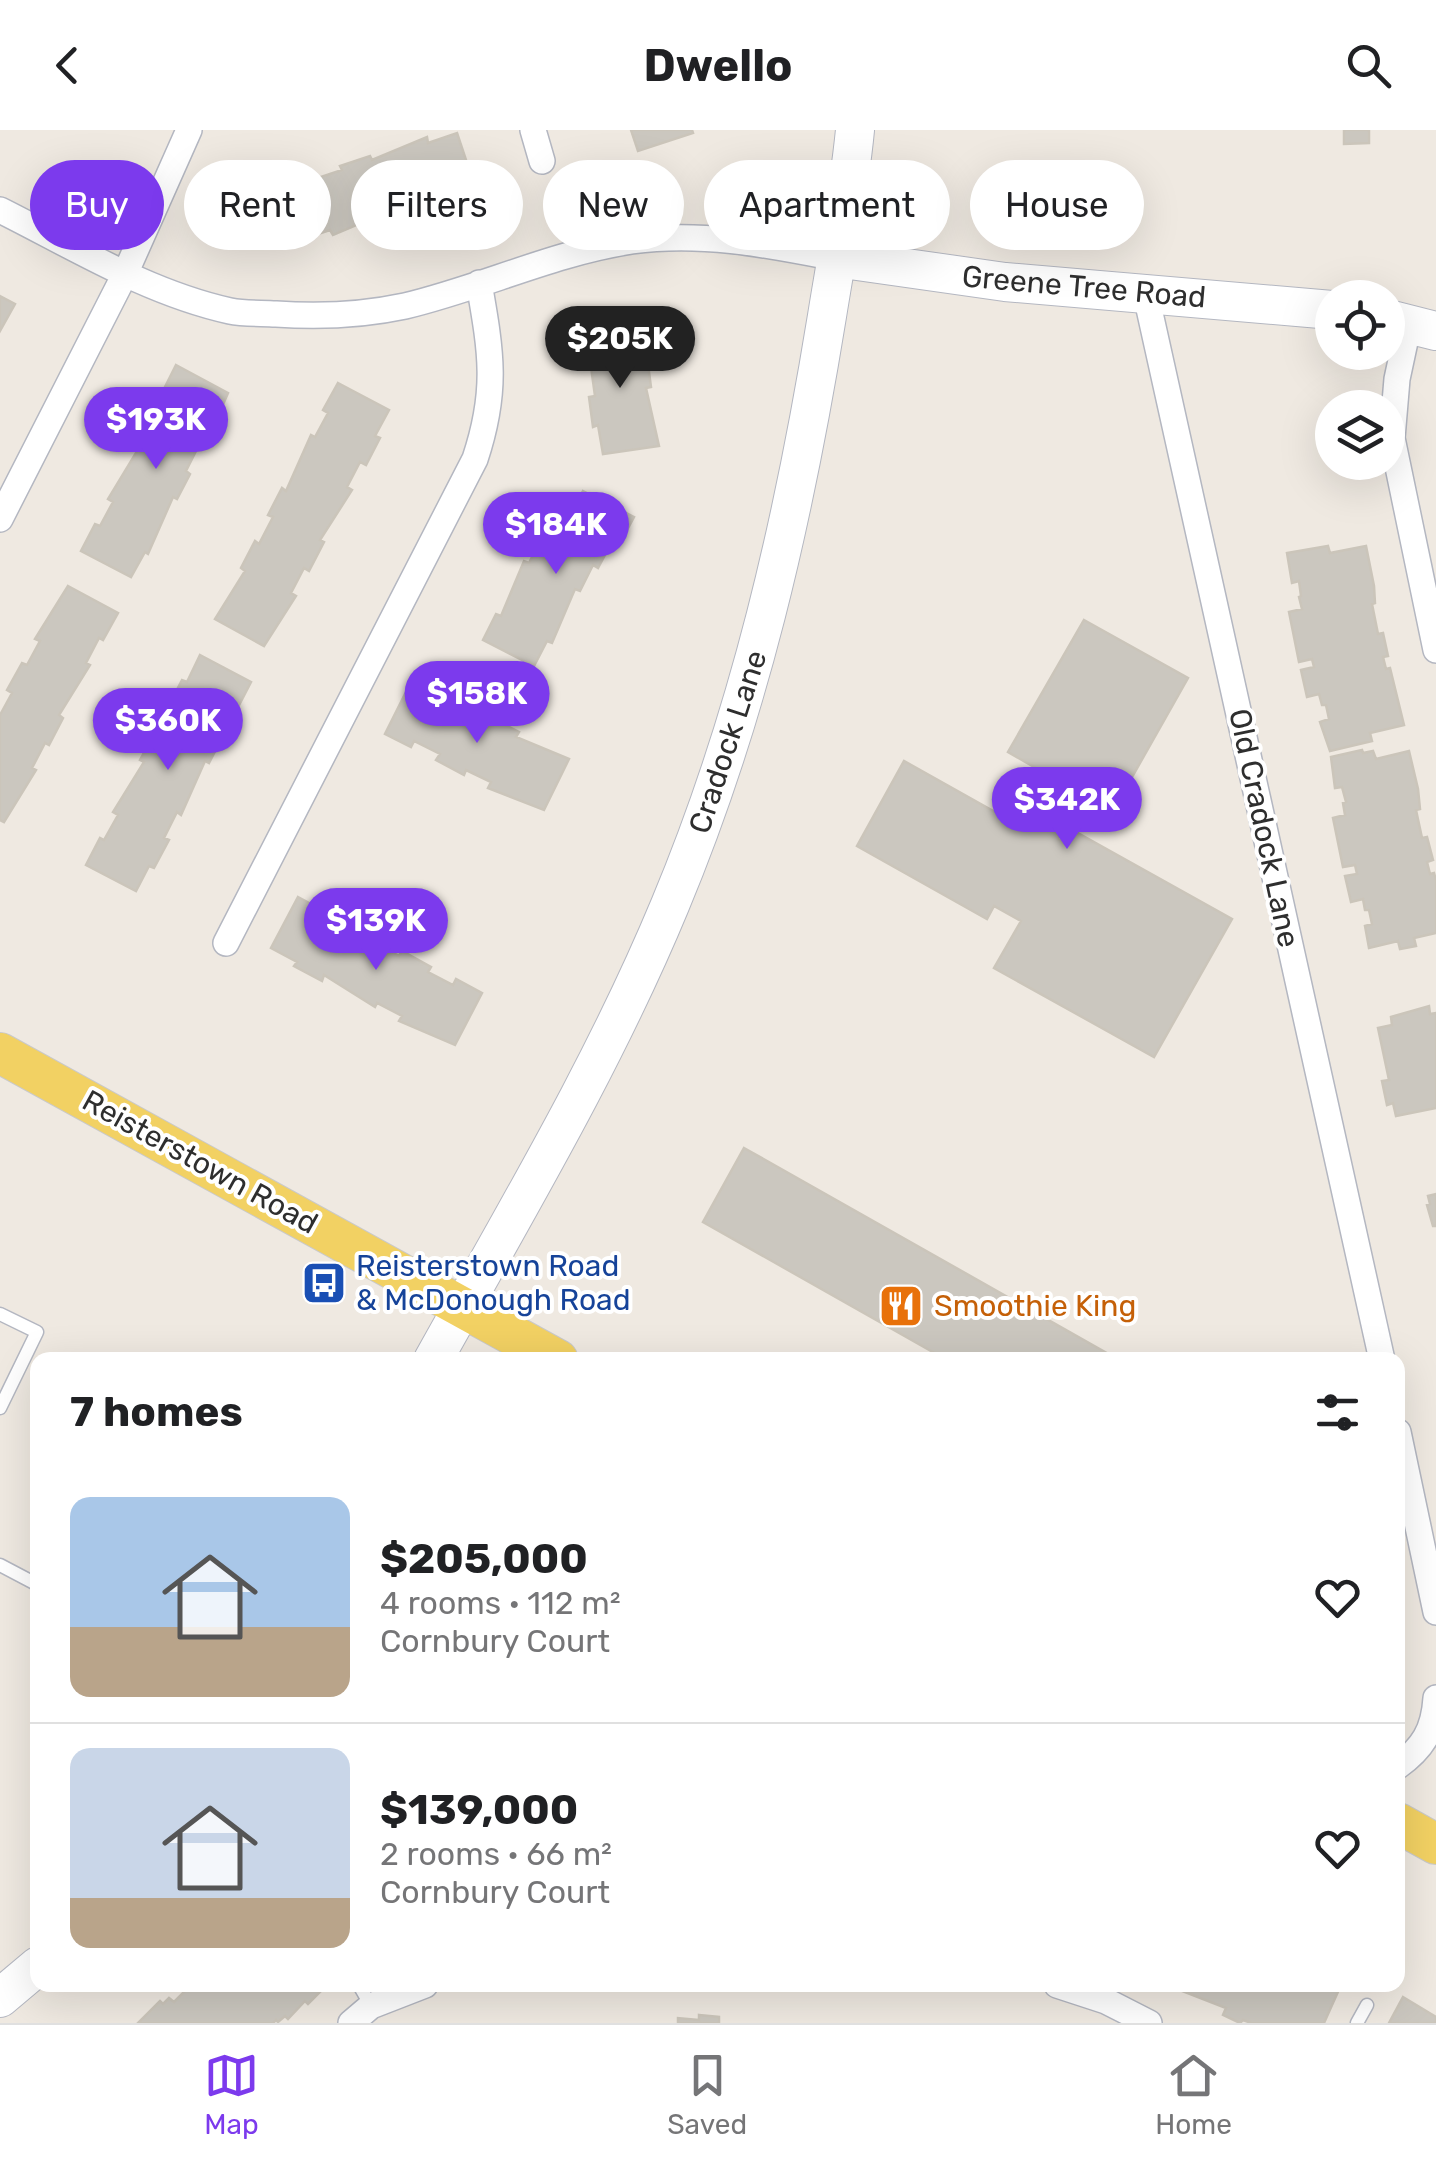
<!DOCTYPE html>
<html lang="en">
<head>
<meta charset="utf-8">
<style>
	:root { --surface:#fff; --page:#f2f2f2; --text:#202124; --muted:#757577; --line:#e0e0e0; --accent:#7c3aed }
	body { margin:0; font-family:Rubik,sans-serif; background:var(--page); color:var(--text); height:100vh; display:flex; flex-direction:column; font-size:38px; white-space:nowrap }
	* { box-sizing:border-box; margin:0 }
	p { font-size:32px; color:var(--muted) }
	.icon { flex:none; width:55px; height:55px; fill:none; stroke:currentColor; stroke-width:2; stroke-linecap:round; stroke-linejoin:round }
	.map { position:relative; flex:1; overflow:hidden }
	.panel { position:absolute; left:30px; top:1222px; width:1375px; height:640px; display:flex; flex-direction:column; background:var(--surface); border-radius:20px; box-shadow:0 10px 40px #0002 }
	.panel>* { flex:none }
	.guide { position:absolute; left:30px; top:30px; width:1378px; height:90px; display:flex; gap:20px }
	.controls { position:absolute; left:1315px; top:150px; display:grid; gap:20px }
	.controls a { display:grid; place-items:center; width:90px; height:90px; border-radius:50%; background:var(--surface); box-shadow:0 10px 40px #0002; font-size:50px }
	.price { position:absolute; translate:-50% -85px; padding:0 22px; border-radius:35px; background:var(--accent); color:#fff; font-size:32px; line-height:65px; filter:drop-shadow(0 2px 5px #0008) }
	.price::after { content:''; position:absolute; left:50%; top:60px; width:30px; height:22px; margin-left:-15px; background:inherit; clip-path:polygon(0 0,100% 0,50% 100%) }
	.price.selected { background:#222; color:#fff }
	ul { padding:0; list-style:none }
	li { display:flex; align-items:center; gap:30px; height:250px; padding:0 40px }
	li+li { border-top:2px solid var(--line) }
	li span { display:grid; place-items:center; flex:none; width:280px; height:200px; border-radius:20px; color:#555 }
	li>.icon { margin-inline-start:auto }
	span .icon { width:120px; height:120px; fill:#fffc; stroke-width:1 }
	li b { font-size:42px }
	h2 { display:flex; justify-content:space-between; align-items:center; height:120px; padding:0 40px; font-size:42px }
	.pill { padding:0 35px; border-radius:45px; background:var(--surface); box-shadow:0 10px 40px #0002; font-size:35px; line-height:90px }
	.pill.selected { background:var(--accent); color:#fff }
	header { display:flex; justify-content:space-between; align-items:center; height:130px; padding:0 40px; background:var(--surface); font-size:45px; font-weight:700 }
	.dock { display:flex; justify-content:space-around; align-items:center; height:140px; border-top:2px solid var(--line); background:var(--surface); font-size:28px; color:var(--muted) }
	.dock a { display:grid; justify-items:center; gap:5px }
	.dock .selected { color:var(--accent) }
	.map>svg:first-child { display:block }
	.building { fill:#cbc7bf; stroke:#cbc5ba; stroke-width:2.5 }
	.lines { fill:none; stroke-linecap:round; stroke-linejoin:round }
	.lane-casing { stroke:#b4b7c1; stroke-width:15 }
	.street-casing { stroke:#b4b7c1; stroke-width:28 }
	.secondary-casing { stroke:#b4b7c1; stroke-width:40 }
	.primary-casing { stroke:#c9c9c9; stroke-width:42 }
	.lane { stroke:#fff; stroke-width:12 }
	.street { stroke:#fff; stroke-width:25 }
	.secondary { stroke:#fff; stroke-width:38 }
	.primary { stroke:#f2d163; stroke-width:40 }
	.labels { text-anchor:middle; stroke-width:8; stroke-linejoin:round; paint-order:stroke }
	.street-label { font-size:30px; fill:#2e2e2e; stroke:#fff }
	.transit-label { font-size:30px; fill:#164399; stroke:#fff; text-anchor:start }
	.food-label { font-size:30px; fill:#c56008; stroke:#fff; text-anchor:start }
</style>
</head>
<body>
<header><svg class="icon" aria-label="back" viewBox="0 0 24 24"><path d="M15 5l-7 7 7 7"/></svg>Dwello<svg class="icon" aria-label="search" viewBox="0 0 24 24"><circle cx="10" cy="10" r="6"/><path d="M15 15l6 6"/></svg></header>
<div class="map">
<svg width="1436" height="1893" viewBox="0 0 1436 1893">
	<rect width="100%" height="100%" fill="#efe9e1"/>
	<path class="building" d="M631 0H692L693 3 638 21Z
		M1344 0H1369V13L1344 14Z
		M457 3 475 57 446 67 444 63 417 72 418 76 389 86 387 82 333 105 330 100 303 109 284 54 314 45 315 49 342 40 340 36 370 26 372 30 427 7 428 13Z
		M0 166 15 174 0 201Z
		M638 199 642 228 647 227 651 257 646 258 659 316 603 324 598 295 593 297 589 267 595 266 591 237 585 238 580 207Z
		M176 235 228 263 204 318 199 315 186 341 190 344 177 369 173 367 148 424 145 422 131 447 81 421 95 394 100 396 113 372 108 369 139 318 135 316 149 288 155 291 168 266 162 263Z
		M338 253 389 280 375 306 380 308 366 335 360 332 347 357 352 360 320 410 324 412 309 441 304 438 291 463 296 466 264 516 215 489 245 441 241 438 255 411 259 414 273 387 268 385 282 358 286 361 311 305 315 307 328 283 323 280Z
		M583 361 634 387 620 413 613 410 598 438 593 435 580 461 575 459 552 513 547 511 534 536 483 510 496 484 501 486 524 431 529 433 542 407 546 410 560 382 569 387Z
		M1328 416 1330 423 1366 416 1374 456 1375 473 1372 474 1378 504 1383 503 1388 526 1383 527 1386 539 1390 538 1404 595 1370 603 1372 611 1330 621 1320 592 1329 589 1326 575H1322L1319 564 1307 567 1301 540 1314 537 1312 529 1299 532 1289 482 1302 479 1299 467 1301 466 1299 451 1292 453 1287 423Z
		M68 456 118 483 103 510 99 508 86 533 90 535 59 585 63 588 49 615 45 613 32 638 36 640 4 692 0 690V585L12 563 7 560 22 533 27 535 40 511 35 509Z
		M1084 490 1188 548 1114 679 1084 662 1058 709 1066 714 1074 701 1232 789 1154 927 994 838 1021 791 994 776 987 789 857 716 904 631 1027 700 1055 649 1008 622Z
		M200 525 251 552 237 579 232 576 219 602 224 604 209 633 205 631 181 685 177 682 164 708 169 710 154 738 149 736 136 761 86 735 100 708 104 710 118 685 113 682 144 632 140 630 155 603 159 605 172 579 168 577 182 550 187 552Z
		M411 552 436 565 438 560 467 574 464 580 489 592 491 588 519 602 516 607 569 629 544 680 488 658 491 652 466 640 464 645 436 630 440 624 414 611 411 617 385 604Z
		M1362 620 1363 623 1373 621 1376 629 1409 621 1418 659 1420 679 1416 680 1422 708 1427 707 1433 730 1427 732 1430 744 1434 743 1436 750V803L1414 808 1416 816 1400 819 1398 811 1369 818 1365 796 1372 794 1369 780H1365L1363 769 1351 772 1345 746 1357 744 1355 735 1343 737 1333 688 1345 685 1343 673 1346 672 1342 657 1335 658 1331 627Z
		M298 767 326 782 323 787 347 800 350 795 378 809 376 813 399 826 402 821 431 837 428 842 453 855 456 849 482 863 455 915 399 891 402 886 377 873 375 877 324 845 322 851 294 836 297 832 271 818Z
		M1429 876 1430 884 1436 883V978L1396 986 1393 973 1387 975 1382 951 1389 950 1378 898 1392 895 1391 887Z
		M744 1018 1119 1230H947L703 1092Z
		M1436 1064V1096H1433L1427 1075 1430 1074 1428 1066Z
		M186 1855H314L320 1862 308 1874 305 1871 288 1889 285 1886 278 1892 276 1890 273 1893H138L160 1871 163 1874 169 1868 174 1872 188 1858Z
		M1167 1855H1341L1324 1893H1251L1243 1890 1240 1893 1223 1885 1226 1878Z
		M1403 1867 1436 1887V1893H1389Z
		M699 1885 719 1887V1893H678V1888L699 1890Z"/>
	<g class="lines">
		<defs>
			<path id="lane" d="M0 1184 37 1202 0 1278
				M0 1435 38 1455
				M359 1855 371 1876
				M1357 1893 1367 1875"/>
			<path id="street" d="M533 0 542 31
				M0 80C74 117 148 163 230 181 245 184 261 183 276 184 318 187 363 185 405 176 481 158 553 123 632 111 701 101 769 115 836 128
				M1146 165 1382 1230
				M1409 193 1397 249 1392 308 1436 520
				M0 389 125 144 189 0
				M226 813 475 329C498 260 491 222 479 153
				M1398 1302 1436 1482
				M1398 1636C1423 1618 1434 1600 1436 1568
				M1057 1855 1106 1871 1149 1893
				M351 1893 371 1876 425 1855"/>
			<path id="secondary" d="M836 128 1005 152 1332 180
				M1388 189 1436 201
				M433 1230C516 1081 604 934 670 775 749 586 794 389 827 186 837 124 849 62 855 0
				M0 1868 38 1836"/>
			<path id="primary" d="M0 923 558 1230
				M1398 1693 1436 1714"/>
		</defs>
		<use href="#lane" class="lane-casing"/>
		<use href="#street" class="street-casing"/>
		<use href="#secondary" class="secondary-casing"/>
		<use href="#primary" class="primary-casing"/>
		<use href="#lane" class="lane"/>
		<use href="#street" class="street"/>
		<use href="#secondary" class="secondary"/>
		<use href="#primary" class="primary"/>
	</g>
	<defs>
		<symbol id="bus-square" viewBox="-11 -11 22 22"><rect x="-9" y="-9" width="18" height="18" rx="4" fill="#1a4fb4" stroke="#fff"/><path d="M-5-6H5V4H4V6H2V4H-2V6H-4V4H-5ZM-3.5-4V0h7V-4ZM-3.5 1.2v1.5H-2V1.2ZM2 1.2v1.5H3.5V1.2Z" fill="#fff"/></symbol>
		<symbol id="restaurant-square" viewBox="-11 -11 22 22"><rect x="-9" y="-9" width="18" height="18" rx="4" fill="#e8710a" stroke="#fff"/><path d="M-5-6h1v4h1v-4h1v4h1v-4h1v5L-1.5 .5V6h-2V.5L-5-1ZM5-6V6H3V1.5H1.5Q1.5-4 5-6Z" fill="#fff"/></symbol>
	</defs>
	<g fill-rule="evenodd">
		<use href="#bus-square" x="299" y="1128" width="50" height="50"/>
		<use href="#restaurant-square" x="876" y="1151" width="50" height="50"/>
	</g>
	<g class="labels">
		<g class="street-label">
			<text transform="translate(1084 157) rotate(5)" y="10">Greene Tree Road</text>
			<text transform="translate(728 612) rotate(-72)" y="10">Cradock Lane</text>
			<text transform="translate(1264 698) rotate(78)" y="10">Old Cradock Lane</text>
			<text transform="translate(200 1032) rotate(29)" y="10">Reisterstown Road</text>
		</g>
		<g class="transit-label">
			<text x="356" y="1146">Reisterstown Road<tspan x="356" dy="34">&amp; McDonough Road</tspan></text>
		</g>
		<g class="food-label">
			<text x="934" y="1186">Smoothie King</text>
		</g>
	</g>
</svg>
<div class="controls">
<a><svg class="icon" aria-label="locate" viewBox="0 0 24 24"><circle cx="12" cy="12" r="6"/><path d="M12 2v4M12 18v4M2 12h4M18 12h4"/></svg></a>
<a><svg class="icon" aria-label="layers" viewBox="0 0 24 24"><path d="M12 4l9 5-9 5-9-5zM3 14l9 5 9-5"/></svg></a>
</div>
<b class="price selected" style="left:620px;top:261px">$205K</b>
<b class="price" style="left:156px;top:342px">$193K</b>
<b class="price" style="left:556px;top:447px">$184K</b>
<b class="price" style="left:477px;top:616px">$158K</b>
<b class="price" style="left:168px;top:643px">$360K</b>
<b class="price" style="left:1067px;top:722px">$342K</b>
<b class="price" style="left:376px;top:843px">$139K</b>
<div class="guide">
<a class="pill selected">Buy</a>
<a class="pill">Rent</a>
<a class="pill">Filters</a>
<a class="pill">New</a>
<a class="pill">Apartment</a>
<a class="pill">House</a>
</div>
<section class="panel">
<h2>7 homes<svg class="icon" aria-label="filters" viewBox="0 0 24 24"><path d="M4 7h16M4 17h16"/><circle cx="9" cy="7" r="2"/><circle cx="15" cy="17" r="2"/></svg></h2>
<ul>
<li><span style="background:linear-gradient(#a9c7e8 65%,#b9a48a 0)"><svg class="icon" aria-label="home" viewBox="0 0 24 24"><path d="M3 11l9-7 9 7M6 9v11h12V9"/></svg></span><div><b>$205,000</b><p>4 rooms · 112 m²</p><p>Cornbury Court</p></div><svg class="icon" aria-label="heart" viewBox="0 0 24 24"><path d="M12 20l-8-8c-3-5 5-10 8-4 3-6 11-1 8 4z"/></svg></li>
<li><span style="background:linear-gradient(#c9d6e8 75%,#b9a48a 0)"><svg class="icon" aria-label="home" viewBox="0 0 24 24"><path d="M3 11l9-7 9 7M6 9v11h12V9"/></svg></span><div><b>$139,000</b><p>2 rooms · 66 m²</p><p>Cornbury Court</p></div><svg class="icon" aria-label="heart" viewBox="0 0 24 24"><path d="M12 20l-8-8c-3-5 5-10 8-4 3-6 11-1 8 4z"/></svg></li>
</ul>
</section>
</div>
<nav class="dock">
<a class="selected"><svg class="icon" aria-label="map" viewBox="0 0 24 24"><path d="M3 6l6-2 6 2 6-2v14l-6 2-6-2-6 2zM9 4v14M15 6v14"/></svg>Map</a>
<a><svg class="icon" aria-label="saved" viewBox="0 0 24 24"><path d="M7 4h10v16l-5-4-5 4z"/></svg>Saved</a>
<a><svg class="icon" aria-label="home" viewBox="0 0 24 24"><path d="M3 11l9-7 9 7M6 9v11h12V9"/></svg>Home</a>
</nav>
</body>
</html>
